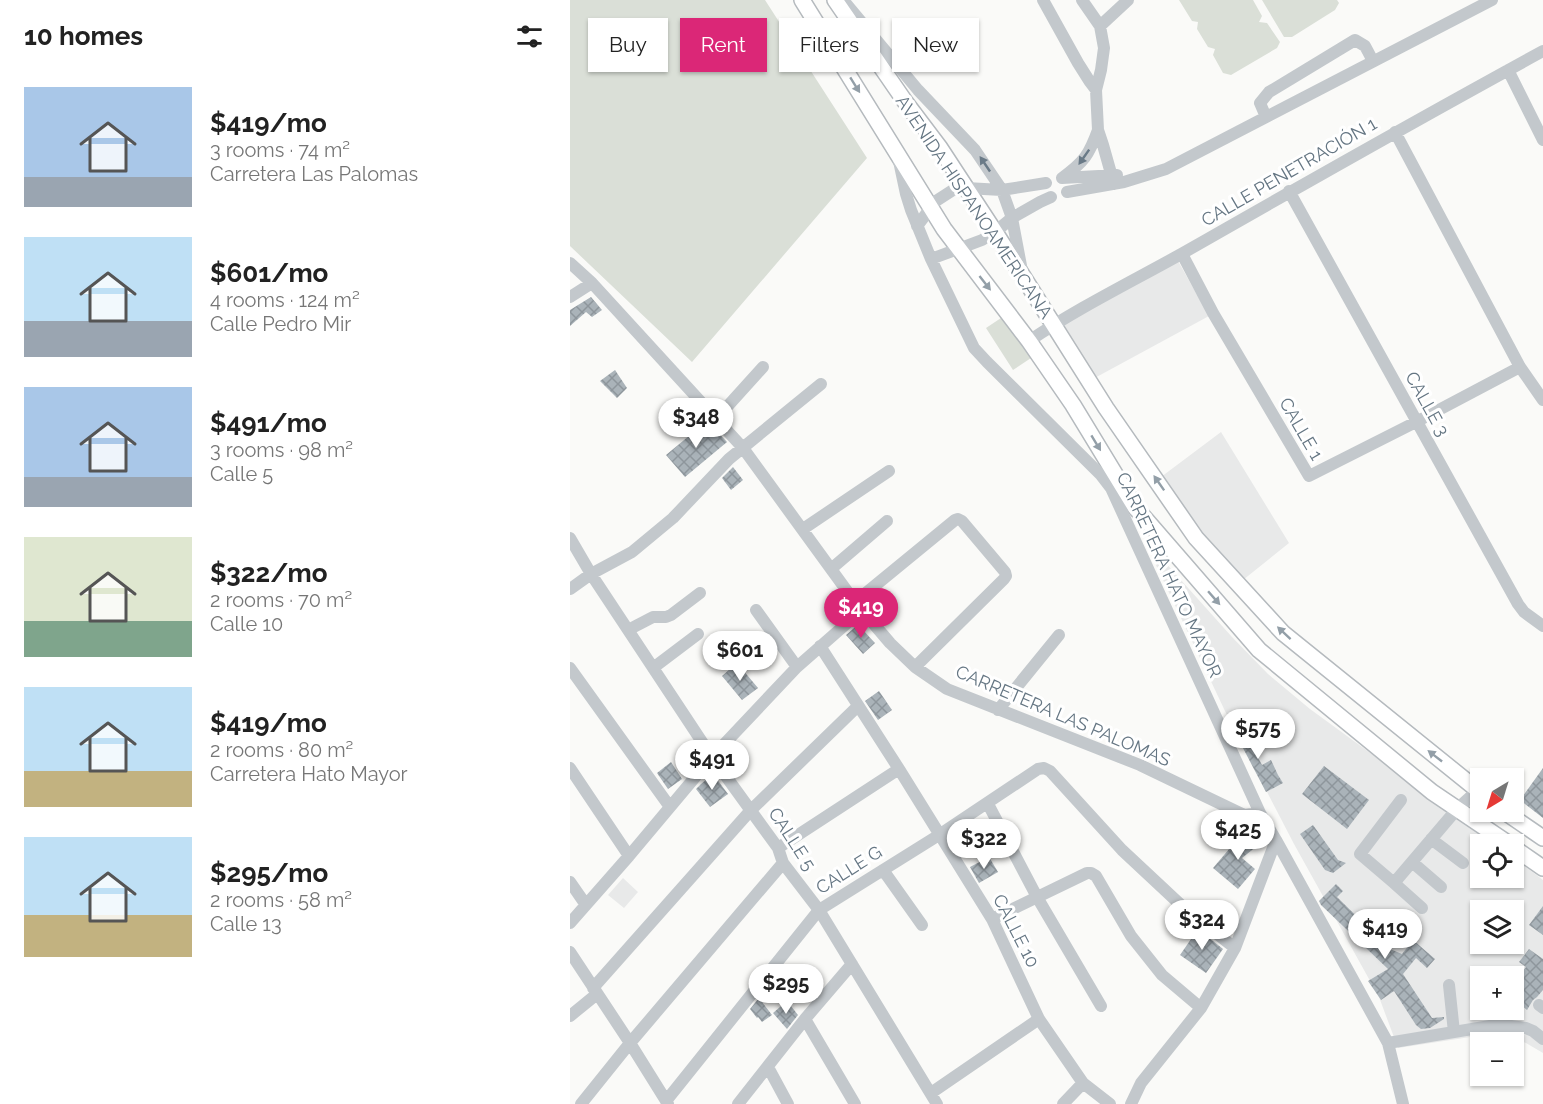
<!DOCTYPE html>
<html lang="en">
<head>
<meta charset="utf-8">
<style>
	:root { --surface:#fff; --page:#f2f2f2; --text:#222; --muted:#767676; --accent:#db2777 }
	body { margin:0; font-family:Raleway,sans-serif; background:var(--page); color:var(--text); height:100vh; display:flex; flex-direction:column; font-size:22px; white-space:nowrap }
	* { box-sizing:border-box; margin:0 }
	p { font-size:20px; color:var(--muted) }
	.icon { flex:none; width:33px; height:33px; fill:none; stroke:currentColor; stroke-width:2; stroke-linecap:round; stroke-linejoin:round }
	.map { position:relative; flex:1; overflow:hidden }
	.sheet { display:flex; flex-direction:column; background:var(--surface); width:570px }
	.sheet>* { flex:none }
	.guide { position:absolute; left:18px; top:18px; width:570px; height:54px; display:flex; gap:12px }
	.needle { width:39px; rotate:218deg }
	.fabs { position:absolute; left:900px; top:768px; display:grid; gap:12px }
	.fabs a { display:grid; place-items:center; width:54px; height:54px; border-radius:0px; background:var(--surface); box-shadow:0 2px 4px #0004; font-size:30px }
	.price { position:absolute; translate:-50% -51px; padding:0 14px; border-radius:21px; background:#fff; color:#222; font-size:20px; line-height:39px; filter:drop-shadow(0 2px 3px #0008) }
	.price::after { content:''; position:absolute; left:50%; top:36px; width:18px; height:14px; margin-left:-9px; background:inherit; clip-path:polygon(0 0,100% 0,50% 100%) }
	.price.selected { background:var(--accent); color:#fff }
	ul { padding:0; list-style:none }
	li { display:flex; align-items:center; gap:18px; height:150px; padding:0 24px }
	li span { display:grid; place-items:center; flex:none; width:168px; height:120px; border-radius:0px; color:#555 }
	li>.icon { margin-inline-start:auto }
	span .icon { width:72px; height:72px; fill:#fffc; stroke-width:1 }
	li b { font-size:26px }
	h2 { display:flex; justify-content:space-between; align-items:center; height:72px; padding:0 24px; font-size:26px }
	.chip { padding:0 21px; border-radius:0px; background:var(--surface); box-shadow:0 2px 4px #0004; font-size:21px; line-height:54px }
	.chip.selected { background:var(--accent); color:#fff }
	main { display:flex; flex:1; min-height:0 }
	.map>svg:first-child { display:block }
	.built { fill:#e8e9e9; fill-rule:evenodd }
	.grass { fill:#dadfd7 }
	.building { fill:url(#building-cross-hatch) }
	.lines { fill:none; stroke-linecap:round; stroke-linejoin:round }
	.major-casing { stroke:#b5babe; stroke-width:18 }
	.minor { stroke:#c3c8cc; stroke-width:12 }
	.major { stroke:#fff; stroke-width:15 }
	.oneway { fill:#939fa8 }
	.oneway2 { fill:#6a7a87 }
	.labels { text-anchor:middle; stroke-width:6; stroke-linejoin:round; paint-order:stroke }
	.street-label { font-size:18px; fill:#657683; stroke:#fff }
</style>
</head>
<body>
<main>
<section class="sheet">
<h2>10 homes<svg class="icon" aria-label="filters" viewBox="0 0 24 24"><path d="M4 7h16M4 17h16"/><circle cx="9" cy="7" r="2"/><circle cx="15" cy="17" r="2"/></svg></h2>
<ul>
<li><span style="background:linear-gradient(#a9c7e8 75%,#9aa5b1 0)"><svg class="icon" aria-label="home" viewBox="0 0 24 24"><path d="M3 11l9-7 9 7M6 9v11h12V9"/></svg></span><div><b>$419/mo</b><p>3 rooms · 74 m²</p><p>Carretera Las Palomas</p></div></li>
<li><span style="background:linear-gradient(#bfe0f5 70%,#9aa5b1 0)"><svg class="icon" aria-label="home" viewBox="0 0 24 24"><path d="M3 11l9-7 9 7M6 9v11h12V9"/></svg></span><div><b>$601/mo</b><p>4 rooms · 124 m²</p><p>Calle Pedro Mir</p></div></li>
<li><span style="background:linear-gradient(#a9c7e8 75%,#9aa5b1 0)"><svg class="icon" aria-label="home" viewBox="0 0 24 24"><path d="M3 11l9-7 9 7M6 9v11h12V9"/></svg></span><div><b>$491/mo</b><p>3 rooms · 98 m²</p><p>Calle 5</p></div></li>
<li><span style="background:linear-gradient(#dfe7d0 70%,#7fa58c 0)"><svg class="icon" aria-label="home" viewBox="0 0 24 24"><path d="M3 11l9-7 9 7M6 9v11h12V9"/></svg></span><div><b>$322/mo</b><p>2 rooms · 70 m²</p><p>Calle 10</p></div></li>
<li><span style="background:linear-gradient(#bfe0f5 70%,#c2b280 0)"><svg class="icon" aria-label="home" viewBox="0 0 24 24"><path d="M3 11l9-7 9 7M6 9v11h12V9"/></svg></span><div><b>$419/mo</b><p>2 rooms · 80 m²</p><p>Carretera Hato Mayor</p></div></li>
<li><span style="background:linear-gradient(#bfe0f5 65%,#c2b280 0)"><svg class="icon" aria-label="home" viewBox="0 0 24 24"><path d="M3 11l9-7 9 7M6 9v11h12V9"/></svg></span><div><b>$295/mo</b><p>2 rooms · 58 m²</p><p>Calle 13</p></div></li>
</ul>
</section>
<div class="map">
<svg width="973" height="1104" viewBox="0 0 973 1104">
	<defs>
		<pattern id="building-cross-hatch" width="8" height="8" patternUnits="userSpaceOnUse" patternTransform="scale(1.5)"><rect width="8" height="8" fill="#aab3b9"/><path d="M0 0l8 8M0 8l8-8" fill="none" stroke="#8e969c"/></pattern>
	</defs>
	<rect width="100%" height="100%" fill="#fafaf8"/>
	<path class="built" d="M608 261 639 316 521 380 488 327Z
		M651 432 719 543 668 584 587 480Z
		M593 560 662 637 698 674 740 709 925 844H910V878H944V858L973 880V1053L956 1043 938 1036 920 1034 828 1048 809 997 724 844 655 711 586 565ZM910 910H944V944H910ZM910 976H944V1010H910Z
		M53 878 68 892 54 908 38 895Z"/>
	<path class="grass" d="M0 0H195L297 158 122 362 0 246Z
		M609 0H683L692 16 689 22 697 23 710 42 707 48 661 75 653 73 643 55 645 49 638 47 627 29 628 22 622 21Z
		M692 0H767L769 3 765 10 722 37H714Z
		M434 316 461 358 443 370 416 328Z"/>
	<path class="building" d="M21 297 32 310 22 317 16 312 0 326V310Z
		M45 370 57 388 47 398 30 381Z
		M137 421 157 442 115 477 96 455Z
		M163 467 173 480 161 490 152 478Z
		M290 623 293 626 291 628 305 643 293 654 276 635Z
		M167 663 188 688 172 700 152 676Z
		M309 691 322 710 308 720 295 701Z
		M675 723 687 744 682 746 692 765 701 760 708 775 713 783 696 792 663 729Z
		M101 762 112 779 98 789 87 773Z
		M754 766 799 800 777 829 732 794Z
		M973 768V818L950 800Z
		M143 774 158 794 140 807 126 789 131 784Z
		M743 825 768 860 776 863 763 873 755 870 730 834Z
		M684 831 692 842 672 858 685 869 668 889 643 868 660 848Z
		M419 857 428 872 409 883 400 867Z
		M766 884 773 891 767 897 820 949 832 954 843 940 865 959 857 968 846 958 833 974 862 1018 874 1017V1019L860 1028 851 1029 846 1025 824 991 811 1000 798 981 818 969 751 905 749 901Z
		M973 906V935L959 925Z
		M628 929 653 949 636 973 610 955Z
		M959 949 973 959V990L967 997 963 1000 957 1010 944 999V982L956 967 949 962Z
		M189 998 202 1015 192 1022 188 1017 187 1018 180 1009Z
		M217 1001 228 1015 217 1029 203 1013Z"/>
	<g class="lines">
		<defs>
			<path id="major" d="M232 0 374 229 459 341 503 405 565 507 689 650 862 792 939 844
				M265 0 336 103 370 148 425 232 536 408 626 538 713 633 910 792
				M935 812 973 838
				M944 848 973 868"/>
		</defs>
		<use href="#major" class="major-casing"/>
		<path class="minor" d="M273 0 348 90 405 150 432 190 442 218 452 271
			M473 0 508 63 520 82 526 90
			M512 0 530 26 534 48 531 70 526 90 528 130 533 145 544 184
			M530 26 558 0
			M938 70 973 140
			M696 117 690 103 699 92 785 40 795 46 803 61
			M825 132 950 367 973 400
			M329 161 336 194 341 210 361 259 404 348 417 362 531 475 541 488 690 813 706 840 818 1043 833 1104
			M492 178 547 175
			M492 178C514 162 519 155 528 130
			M719 191 948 604 954 612 973 626
			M497 192 554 182 596 169 922 0
			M347 226 366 201 383 190 396 188 432 190 476 183
			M612 254 643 313 739 476 846 422 950 367
			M361 259 412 240 425 232 442 218 470 202 481 197
			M0 263 22 283 173 448 285 602 320 643 345 667 377 689 570 765 674 815 690 813
			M0 297 22 283
			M459 341C508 308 561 282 613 253 732 185 852 117 973 51
			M146 419 193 367
			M233 529 319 471
			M0 538 21 574 142 757 208 848 213 863 249 910 367 1104
			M261 569 317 521
			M0 589 21 574 62 552 103 518 159 459 251 384
			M285 602 385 520 388 519 392 521 435 572 436 576 434 579 345 667
			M186 610 227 667
			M58 630 83 617H96L101 615 130 593
			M250 646 329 769 422 919 469 1019 513 1083 540 1104
			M0 668 100 807
			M83 668 128 634
			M428 710 489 635
			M0 768 59 856
			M831 800 790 854 824 883 887 809 908 790
			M418 804 467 897 531 1006
			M861 839 893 863
			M208 848 329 769
			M842 862 871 887
			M313 870 352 925
			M0 882 16 905
			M824 883 852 908
			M422 919 517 873H521L526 876 561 936 592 975 631 1008
			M0 923 59 856 142 757 227 667 292 610
			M0 952 60 1043 98 1104
			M879 985 884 1032
			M23 988 181 810 288 706
			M969 1005 973 1008
			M0 1016 27 994
			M235 1019 285 1104
			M818 1043 920 1026H941L956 1028 963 1031 973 1039
			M198 1067 218 1104
			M361 1093 469 1019
			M96 1101 249 910 369 835 468 769 474 768 480 771 552 850 613 907 665 948
			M11 1104 60 1043 213 863
			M168 1104 235 1019 282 964
			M493 1104 513 1083
			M561 1104 571 1083 631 1008 665 948 706 840"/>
		<use href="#major" class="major"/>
	</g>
	<defs><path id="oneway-solid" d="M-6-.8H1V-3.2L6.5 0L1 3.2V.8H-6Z" transform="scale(1.5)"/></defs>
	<g class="oneway">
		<use href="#oneway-solid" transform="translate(285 85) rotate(58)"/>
		<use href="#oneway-solid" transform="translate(415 283) rotate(52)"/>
		<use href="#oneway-solid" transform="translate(526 443) rotate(59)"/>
		<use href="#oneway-solid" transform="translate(589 483) rotate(-125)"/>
		<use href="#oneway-solid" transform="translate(644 598) rotate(49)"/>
		<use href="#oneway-solid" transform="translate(714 633) rotate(-137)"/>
		<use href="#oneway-solid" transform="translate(865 756) rotate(-142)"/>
	</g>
	<g class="oneway2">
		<use href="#oneway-solid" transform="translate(514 157) rotate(125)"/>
		<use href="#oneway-solid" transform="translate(415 164) rotate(-124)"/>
	</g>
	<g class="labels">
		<g class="street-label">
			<text transform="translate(719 172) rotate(-30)" y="6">CALLE PENETRACIÓN 1</text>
			<text transform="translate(404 207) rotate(56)" y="6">AVENIDA HISPANOAMERICANA</text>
			<text transform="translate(857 404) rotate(61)" y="6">CALLE 3</text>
			<text transform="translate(731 429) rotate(60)" y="6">CALLE 1</text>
			<text transform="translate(599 575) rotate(65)" y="6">CARRETERA HATO MAYOR</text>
			<text transform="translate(493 716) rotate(23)" y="6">CARRETERA LAS PALOMAS</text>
			<text transform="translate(222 839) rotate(57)" y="6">CALLE 5</text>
			<text transform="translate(279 870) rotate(-32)" y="6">CALLE G</text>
			<text transform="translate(446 931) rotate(63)" y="6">CALLE 10</text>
		</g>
	</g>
</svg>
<div class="fabs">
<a><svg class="needle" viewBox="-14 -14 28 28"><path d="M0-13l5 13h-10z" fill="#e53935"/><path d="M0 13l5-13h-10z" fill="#767676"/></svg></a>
<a><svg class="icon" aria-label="locate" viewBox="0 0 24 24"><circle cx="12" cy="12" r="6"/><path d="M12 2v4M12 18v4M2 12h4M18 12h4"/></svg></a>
<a><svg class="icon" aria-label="layers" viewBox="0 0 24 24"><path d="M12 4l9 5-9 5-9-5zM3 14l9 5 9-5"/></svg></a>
<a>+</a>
<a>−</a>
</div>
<b class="price" style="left:126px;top:449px">$348</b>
<b class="price selected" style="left:291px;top:639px">$419</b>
<b class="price" style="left:170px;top:682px">$601</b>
<b class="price" style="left:688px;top:760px">$575</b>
<b class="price" style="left:142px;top:791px">$491</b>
<b class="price" style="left:668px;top:861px">$425</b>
<b class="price" style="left:414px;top:870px">$322</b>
<b class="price" style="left:632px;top:951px">$324</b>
<b class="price" style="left:815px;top:960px">$419</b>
<b class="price" style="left:216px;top:1015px">$295</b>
<div class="guide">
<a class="chip">Buy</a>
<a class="chip selected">Rent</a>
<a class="chip">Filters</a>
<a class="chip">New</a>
</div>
</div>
</main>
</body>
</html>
